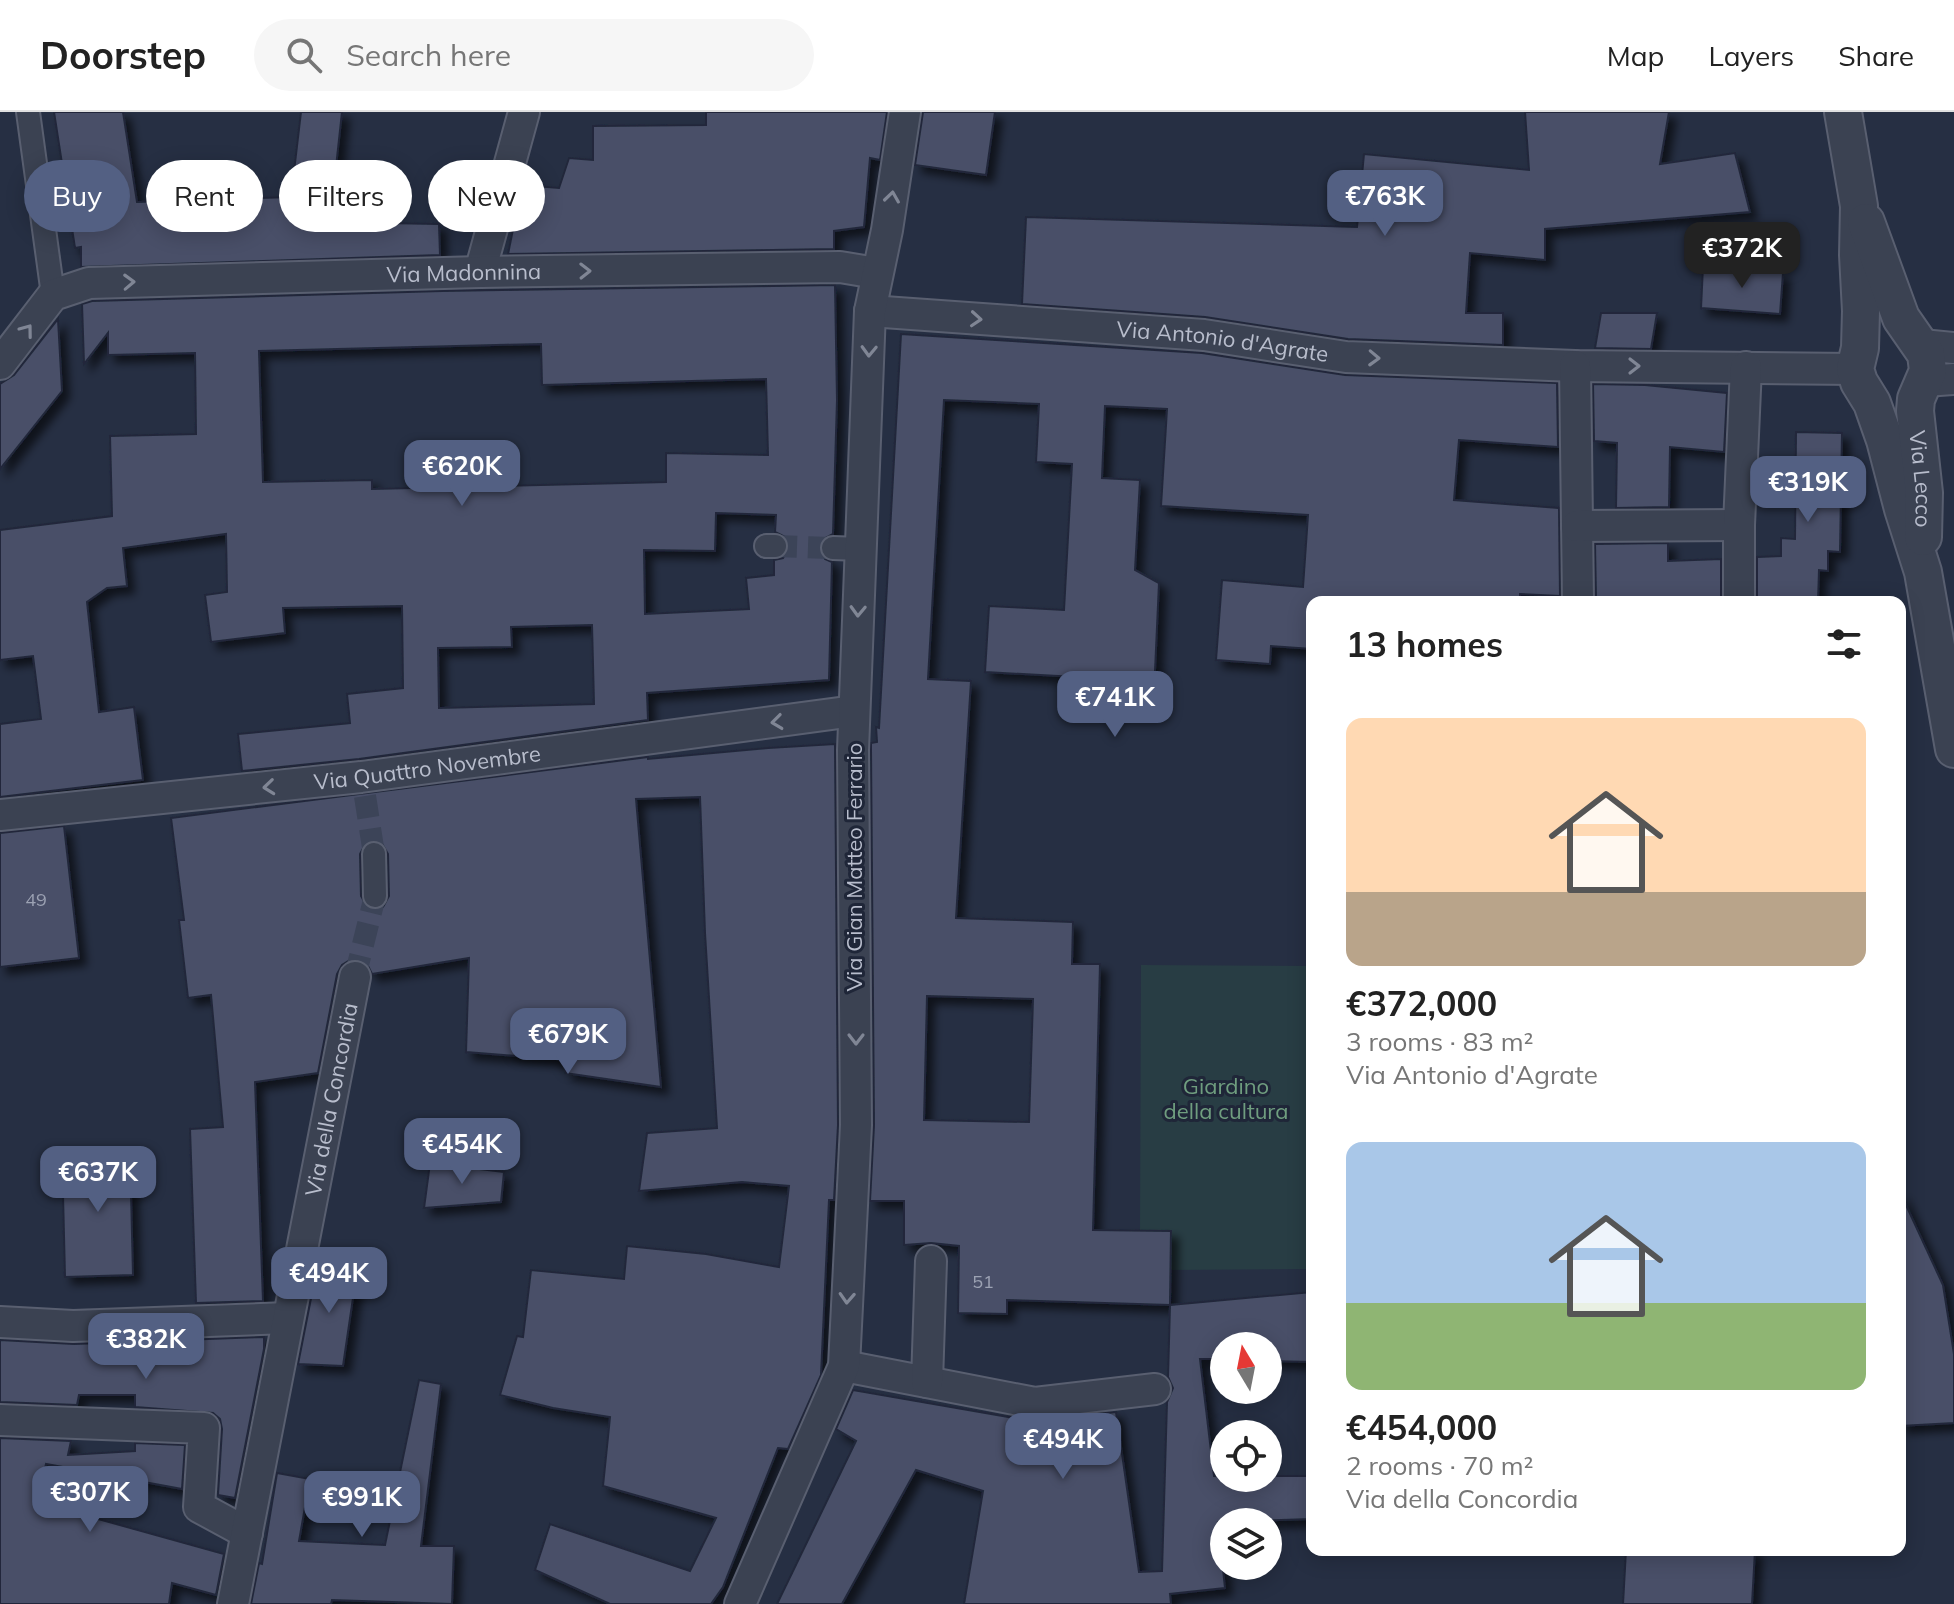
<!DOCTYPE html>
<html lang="en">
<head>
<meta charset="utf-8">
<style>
	:root { --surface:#fff; --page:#f6f6f6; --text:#222; --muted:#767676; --line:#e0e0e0; --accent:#536083 }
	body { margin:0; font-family:Mulish,sans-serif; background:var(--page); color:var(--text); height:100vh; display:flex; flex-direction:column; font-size:30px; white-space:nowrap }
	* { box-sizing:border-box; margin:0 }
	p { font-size:26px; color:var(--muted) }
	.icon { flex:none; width:44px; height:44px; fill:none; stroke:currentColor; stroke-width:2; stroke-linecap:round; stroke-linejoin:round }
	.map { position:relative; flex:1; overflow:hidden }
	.panel { position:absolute; left:1306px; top:484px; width:600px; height:960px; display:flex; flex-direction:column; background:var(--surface); border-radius:16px; box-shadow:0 4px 20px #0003 }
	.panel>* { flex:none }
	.banner { position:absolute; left:24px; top:48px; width:760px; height:72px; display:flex; gap:16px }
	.needle { width:52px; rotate:350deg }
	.buttons { position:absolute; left:1210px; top:1220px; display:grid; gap:16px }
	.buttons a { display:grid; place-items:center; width:72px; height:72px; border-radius:50%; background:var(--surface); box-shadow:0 4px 20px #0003; font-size:40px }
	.price { position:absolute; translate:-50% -68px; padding:0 18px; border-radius:16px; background:var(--accent); color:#fff; font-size:26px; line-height:52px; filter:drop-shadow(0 2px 4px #0008) }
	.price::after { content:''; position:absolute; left:50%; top:48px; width:24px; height:18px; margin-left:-12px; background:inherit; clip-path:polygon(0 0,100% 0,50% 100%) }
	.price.on { background:#222; color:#fff }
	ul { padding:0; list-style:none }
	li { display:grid; align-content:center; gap:16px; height:424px; padding:0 40px }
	li span { display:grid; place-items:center; height:248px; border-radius:16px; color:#555 }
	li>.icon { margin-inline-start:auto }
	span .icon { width:144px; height:144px; fill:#fffc; stroke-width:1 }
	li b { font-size:34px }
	h2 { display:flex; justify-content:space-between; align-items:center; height:96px; padding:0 40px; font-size:34px }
	.chip { padding:0 28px; border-radius:36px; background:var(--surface); box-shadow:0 4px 20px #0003; font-size:28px; line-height:72px }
	.chip.on { background:var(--accent); color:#fff }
	header { display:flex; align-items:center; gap:48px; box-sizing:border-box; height:112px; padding:0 40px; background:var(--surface); border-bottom:2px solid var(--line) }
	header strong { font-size:38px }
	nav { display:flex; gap:44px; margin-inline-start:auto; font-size:28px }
	.search { width:560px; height:72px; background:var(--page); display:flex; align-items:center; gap:20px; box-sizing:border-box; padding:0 28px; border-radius:44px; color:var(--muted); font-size:30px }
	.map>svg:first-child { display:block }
	.green { fill:#283d44 }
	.building { fill:#485067; stroke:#21283a; stroke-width:2; fill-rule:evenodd; filter:url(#shadow) }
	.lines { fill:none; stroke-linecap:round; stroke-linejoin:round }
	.pedestrian-tunnel { stroke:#3c4458; stroke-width:22; stroke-dasharray:22 11; stroke-linecap:butt }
	.pedestrian-casing { stroke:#595f70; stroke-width:26 }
	.minor-casing { stroke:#595f70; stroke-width:34 }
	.tertiary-casing { stroke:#595f70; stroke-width:40 }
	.pedestrian { stroke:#3b4252; stroke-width:22 }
	.minor { stroke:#3b4252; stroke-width:30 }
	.tertiary { stroke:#3b4252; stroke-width:36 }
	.oneway { stroke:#808695 }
	.labels { text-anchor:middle; stroke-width:6; stroke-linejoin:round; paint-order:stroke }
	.number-label { font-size:18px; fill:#9ca2b3 }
	.street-label { font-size:22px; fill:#b8bdcc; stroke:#1f2638 }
	.park-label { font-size:22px; fill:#6f9d7f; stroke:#1f2638 }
</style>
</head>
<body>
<header>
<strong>Doorstep</strong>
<div class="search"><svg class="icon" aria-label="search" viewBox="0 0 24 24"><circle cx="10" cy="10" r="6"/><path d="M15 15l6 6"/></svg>Search here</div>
<nav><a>Map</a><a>Layers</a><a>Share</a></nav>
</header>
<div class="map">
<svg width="1954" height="1492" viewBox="0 0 1954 1492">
	<defs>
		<filter id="shadow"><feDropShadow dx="7" dy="7" stdDeviation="4" flood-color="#0009"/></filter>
	</defs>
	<rect width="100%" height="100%" fill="#262f43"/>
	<path class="green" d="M1141 853 1312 854V1157L1170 1158 1171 1120 1140 1118Z"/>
	<path class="building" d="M54 0H123L137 90 291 85 301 0H342L330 110 439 112 440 143 81 155V135L75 136Z
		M706 0H887L880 48 870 46 864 115 834 119V137L508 142 522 73 559 76 569 46 593 48V14L706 13Z
		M923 0H995L986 63 915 53Z
		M1525 0H1669L1660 52 1735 41 1750 100 1545 117V148L1470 141 1466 201H1503V233L1348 227 1205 205 1022 192 1026 105 1357 115 1364 42 1529 58Z
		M1703 154 1783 161 1780 202 1701 196Z
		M835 173 837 288 833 422 822 428 819 436 825 447 832 450 829 568 647 581 648 608 359 647 242 659 238 622 350 611 347 582 403 576 402 494 283 496 285 521 211 530 205 483 227 480 226 422 123 436 127 474 107 476 87 490 99 600 134 595 143 668 0 685V612L41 607 33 544 0 548V418L112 404 110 324 196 322 195 241 108 243V221L84 252 82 192 92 189 442 179ZM541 232 542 273 766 267 768 343 666 341V370L372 377V368L263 370 259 239ZM716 401 776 403 775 420 787 426 789 435 783 446 774 448V463L746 466 749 497 645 502 644 438 715 439ZM592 513 594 592 439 596 438 536 512 535 511 515Z
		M1601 201H1657L1651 237 1595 236Z
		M58 207 62 279 0 357V272L14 263Z
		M901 222 1202 241 1345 263 1557 271 1558 335 1459 328 1454 388 1559 396 1560 484 1520 482V490H1312V537L1271 534 1270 552 1216 548 1222 468 1303 475 1308 403 1161 394 1167 297 1105 294 1102 366 1140 368 1135 458 1159 471 1154 581 1129 568 985 560 989 494 1064 498 1072 352 1036 350 1039 292 944 288 928 567 971 569 956 806 1073 810 1072 852H1100L1093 1118 1171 1119 1170 1193 1007 1188V1202L958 1201 959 1134 931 1131 904 1133V1089H870L874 1013 871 638V631L877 630 876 615 879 616ZM927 884 1033 887 1029 1010 924 1008Z
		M1593 272 1645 273 1727 281 1724 340 1670 335 1669 395 1616 396 1617 331 1594 329Z
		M1796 320 1842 321 1840 440 1828 439V459L1819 458 1818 490H1757V445L1781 444V426L1795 427Z
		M1668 431V449L1721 447V490H1604V487L1596 486 1595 432Z
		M835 632 838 1013 834 1088H829L821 1263 788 1337 778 1336 723 1475 711 1492H610L535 1458 550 1412 690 1459 716 1406 603 1374 610 1305 553 1296 500 1283 517 1224 523 1225 531 1158 624 1167 627 1134 706 1142 779 1155 789 1074 742 1070 639 1079 647 1021 717 1016 705 821 700 685 636 687 661 975 565 961 568 948 466 940 469 846 372 862 367 852 359 848H350L342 853 337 862 318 961 255 970 263 1189 196 1191 190 1017 223 1015 211 883 188 886 179 808H184L171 706 648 645V647L768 636ZM373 728 381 730 388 742 389 784 383 795 376 798 368 796 361 784 360 742 366 731Z
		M64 714 79 846 0 855V721Z
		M130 1040 133 1163 65 1165 62 1042Z
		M430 1051 504 1060 501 1090 424 1096Z
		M1900 1080 1943 1173 1954 1242V1311L1900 1314Z
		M318 1151 358 1152 343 1254 298 1252Z
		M1312 1180V1250L1268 1249V1234H1224V1247H1200L1214 1364 1268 1366V1364H1312V1407L1218 1410 1225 1476 1170 1482 1171 1492H964L983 1379 916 1358 842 1492H777L856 1329 836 1317 853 1278 1032 1309 1116 1300 1139 1460 1162 1459 1167 1290 1173 1276 1168 1265 1170 1193Z
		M264 1225V1237L235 1386 218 1383 222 1317 220 1307 213 1301 135 1295V1283H79L77 1293 0 1290V1228L74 1232Z
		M419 1268 441 1272 421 1434H454L452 1492 332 1488 331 1492H251L259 1451 262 1452 277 1361 310 1367 299 1429 385 1433Z
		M0 1326 71 1329 68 1343 135 1339V1331L185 1333 182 1377 46 1352 37 1390 224 1442 216 1483 172 1471 169 1492H0Z
		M1626 1438H1755L1752 1492H1623Z"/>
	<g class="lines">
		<path class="pedestrian-tunnel" d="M775 434 833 436
			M365 684 374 742
			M355 865 375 784"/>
		<defs>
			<path id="pedestrian" d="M28 0 53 183
				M766 434H775
				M833 436 861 437
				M374 742 375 784"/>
			<g id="minor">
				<path d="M480 160 524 0"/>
				<path id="s1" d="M870 199 1204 223 1346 245 1575 254 1855 257"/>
				<path d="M1922 233 1954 236"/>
				<path id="s2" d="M0 252 53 183 89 171 480 160 840 155 876 161"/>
				<path d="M1575 254 1578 489"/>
				<path d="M1925 269 1954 267"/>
				<path d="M1577 414 1739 413"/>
				<path d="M1739 490V413L1746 255"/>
				<path id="s3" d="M0 703 361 665 854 599"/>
				<path d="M0 1210 73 1214 288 1206"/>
				<path d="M844 1254 1035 1291 1155 1277"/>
				<path d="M927 1270 931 1149"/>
				<path d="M0 1308 204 1316 199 1395 247 1421"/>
				<path id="s4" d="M233 1492 355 865"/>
				<path d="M740 1492 844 1254 856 1013 853 638 870 199 887 118 905 0"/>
			</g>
			<g id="tertiary">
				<path d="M1843 0 1859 94 1858 143 1861 199 1860 236 1855 257 1859 270 1872 291 1885 328 1903 397 1923 460 1954 637"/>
				<path id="s5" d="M1866 110 1901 206 1926 242 1928 259 1916 287 1915 299 1924 381 1923 425"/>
			</g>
		</defs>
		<use href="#pedestrian" class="pedestrian-casing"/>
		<use href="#minor" class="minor-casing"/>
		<use href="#tertiary" class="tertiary-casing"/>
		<use href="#pedestrian" class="pedestrian"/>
		<use href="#minor" class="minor"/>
		<use href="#tertiary" class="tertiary"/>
	</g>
	<defs><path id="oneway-chevron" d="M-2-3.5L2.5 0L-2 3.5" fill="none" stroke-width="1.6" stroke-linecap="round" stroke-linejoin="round" transform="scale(2)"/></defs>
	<g class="oneway">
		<use href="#oneway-chevron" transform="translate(892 85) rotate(-82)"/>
		<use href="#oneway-chevron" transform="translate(585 159) rotate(-1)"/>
		<use href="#oneway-chevron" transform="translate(129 170) rotate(-2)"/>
		<use href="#oneway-chevron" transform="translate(976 207) rotate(4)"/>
		<use href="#oneway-chevron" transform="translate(27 218) rotate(-53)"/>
		<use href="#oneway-chevron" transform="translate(869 239) rotate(92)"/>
		<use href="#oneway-chevron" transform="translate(1374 246) rotate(2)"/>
		<use href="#oneway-chevron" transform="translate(1634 254)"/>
		<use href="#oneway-chevron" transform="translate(858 499) rotate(92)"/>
		<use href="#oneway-chevron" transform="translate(777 610) rotate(173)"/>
		<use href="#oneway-chevron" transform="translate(269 675) rotate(174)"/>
		<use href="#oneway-chevron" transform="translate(856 927) rotate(90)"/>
		<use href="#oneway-chevron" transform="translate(847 1186) rotate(93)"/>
	</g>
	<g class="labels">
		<g class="number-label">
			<text x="36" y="794">49</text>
			<text x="983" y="1176">51</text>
		</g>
		<g class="street-label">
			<text dy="8" stroke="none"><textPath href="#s2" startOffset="500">Via Madonnina</textPath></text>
			<text dy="8" stroke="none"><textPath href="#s1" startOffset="354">Via Antonio d'Agrate</textPath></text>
			<text dy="8" stroke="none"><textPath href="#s5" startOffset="274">Via Lecco</textPath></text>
			<text dy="8" stroke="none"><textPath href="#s3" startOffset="430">Via Quattro Novembre</textPath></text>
			<text transform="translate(854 755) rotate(-90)" y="8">Via Gian Matteo Ferrario</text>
			<text dy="8" stroke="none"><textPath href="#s4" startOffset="514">Via della Concordia</textPath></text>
		</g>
		<g class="park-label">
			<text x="1226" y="982">Giardino<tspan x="1226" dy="25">della cultura</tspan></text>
		</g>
	</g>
</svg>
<div class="buttons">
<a><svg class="needle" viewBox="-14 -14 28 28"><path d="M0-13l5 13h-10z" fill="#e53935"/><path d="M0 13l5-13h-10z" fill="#767676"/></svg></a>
<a><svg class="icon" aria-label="locate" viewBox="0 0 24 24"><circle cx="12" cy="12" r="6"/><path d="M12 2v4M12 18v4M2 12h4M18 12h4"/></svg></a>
<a><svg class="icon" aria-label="layers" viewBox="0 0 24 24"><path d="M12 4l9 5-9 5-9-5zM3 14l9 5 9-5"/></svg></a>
</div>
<b class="price" style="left:1385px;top:126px">€763K</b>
<b class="price on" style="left:1742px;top:178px">€372K</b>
<b class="price" style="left:462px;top:396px">€620K</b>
<b class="price" style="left:1808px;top:412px">€319K</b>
<b class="price" style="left:1115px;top:627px">€741K</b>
<b class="price" style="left:568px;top:964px">€679K</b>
<b class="price" style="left:462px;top:1074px">€454K</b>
<b class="price" style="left:98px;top:1102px">€637K</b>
<b class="price" style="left:329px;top:1203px">€494K</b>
<b class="price" style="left:146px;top:1269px">€382K</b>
<b class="price" style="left:1063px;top:1369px">€494K</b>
<b class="price" style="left:90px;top:1422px">€307K</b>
<b class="price" style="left:362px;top:1427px">€991K</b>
<div class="banner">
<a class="chip on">Buy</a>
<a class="chip">Rent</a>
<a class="chip">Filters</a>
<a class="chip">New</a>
</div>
<section class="panel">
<h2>13 homes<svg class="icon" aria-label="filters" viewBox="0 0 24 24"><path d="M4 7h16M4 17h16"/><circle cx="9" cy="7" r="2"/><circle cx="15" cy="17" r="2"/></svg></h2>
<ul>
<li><span style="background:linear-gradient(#ffd9b3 70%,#b9a48a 0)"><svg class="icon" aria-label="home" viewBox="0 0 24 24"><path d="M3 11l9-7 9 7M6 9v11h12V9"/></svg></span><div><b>€372,000</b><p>3 rooms · 83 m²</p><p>Via Antonio d'Agrate</p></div></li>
<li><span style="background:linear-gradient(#a9c7e8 65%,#8fb573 0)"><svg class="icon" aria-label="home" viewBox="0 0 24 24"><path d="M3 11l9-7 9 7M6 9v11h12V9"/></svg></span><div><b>€454,000</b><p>2 rooms · 70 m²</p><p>Via della Concordia</p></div></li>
</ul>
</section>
</div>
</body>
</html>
